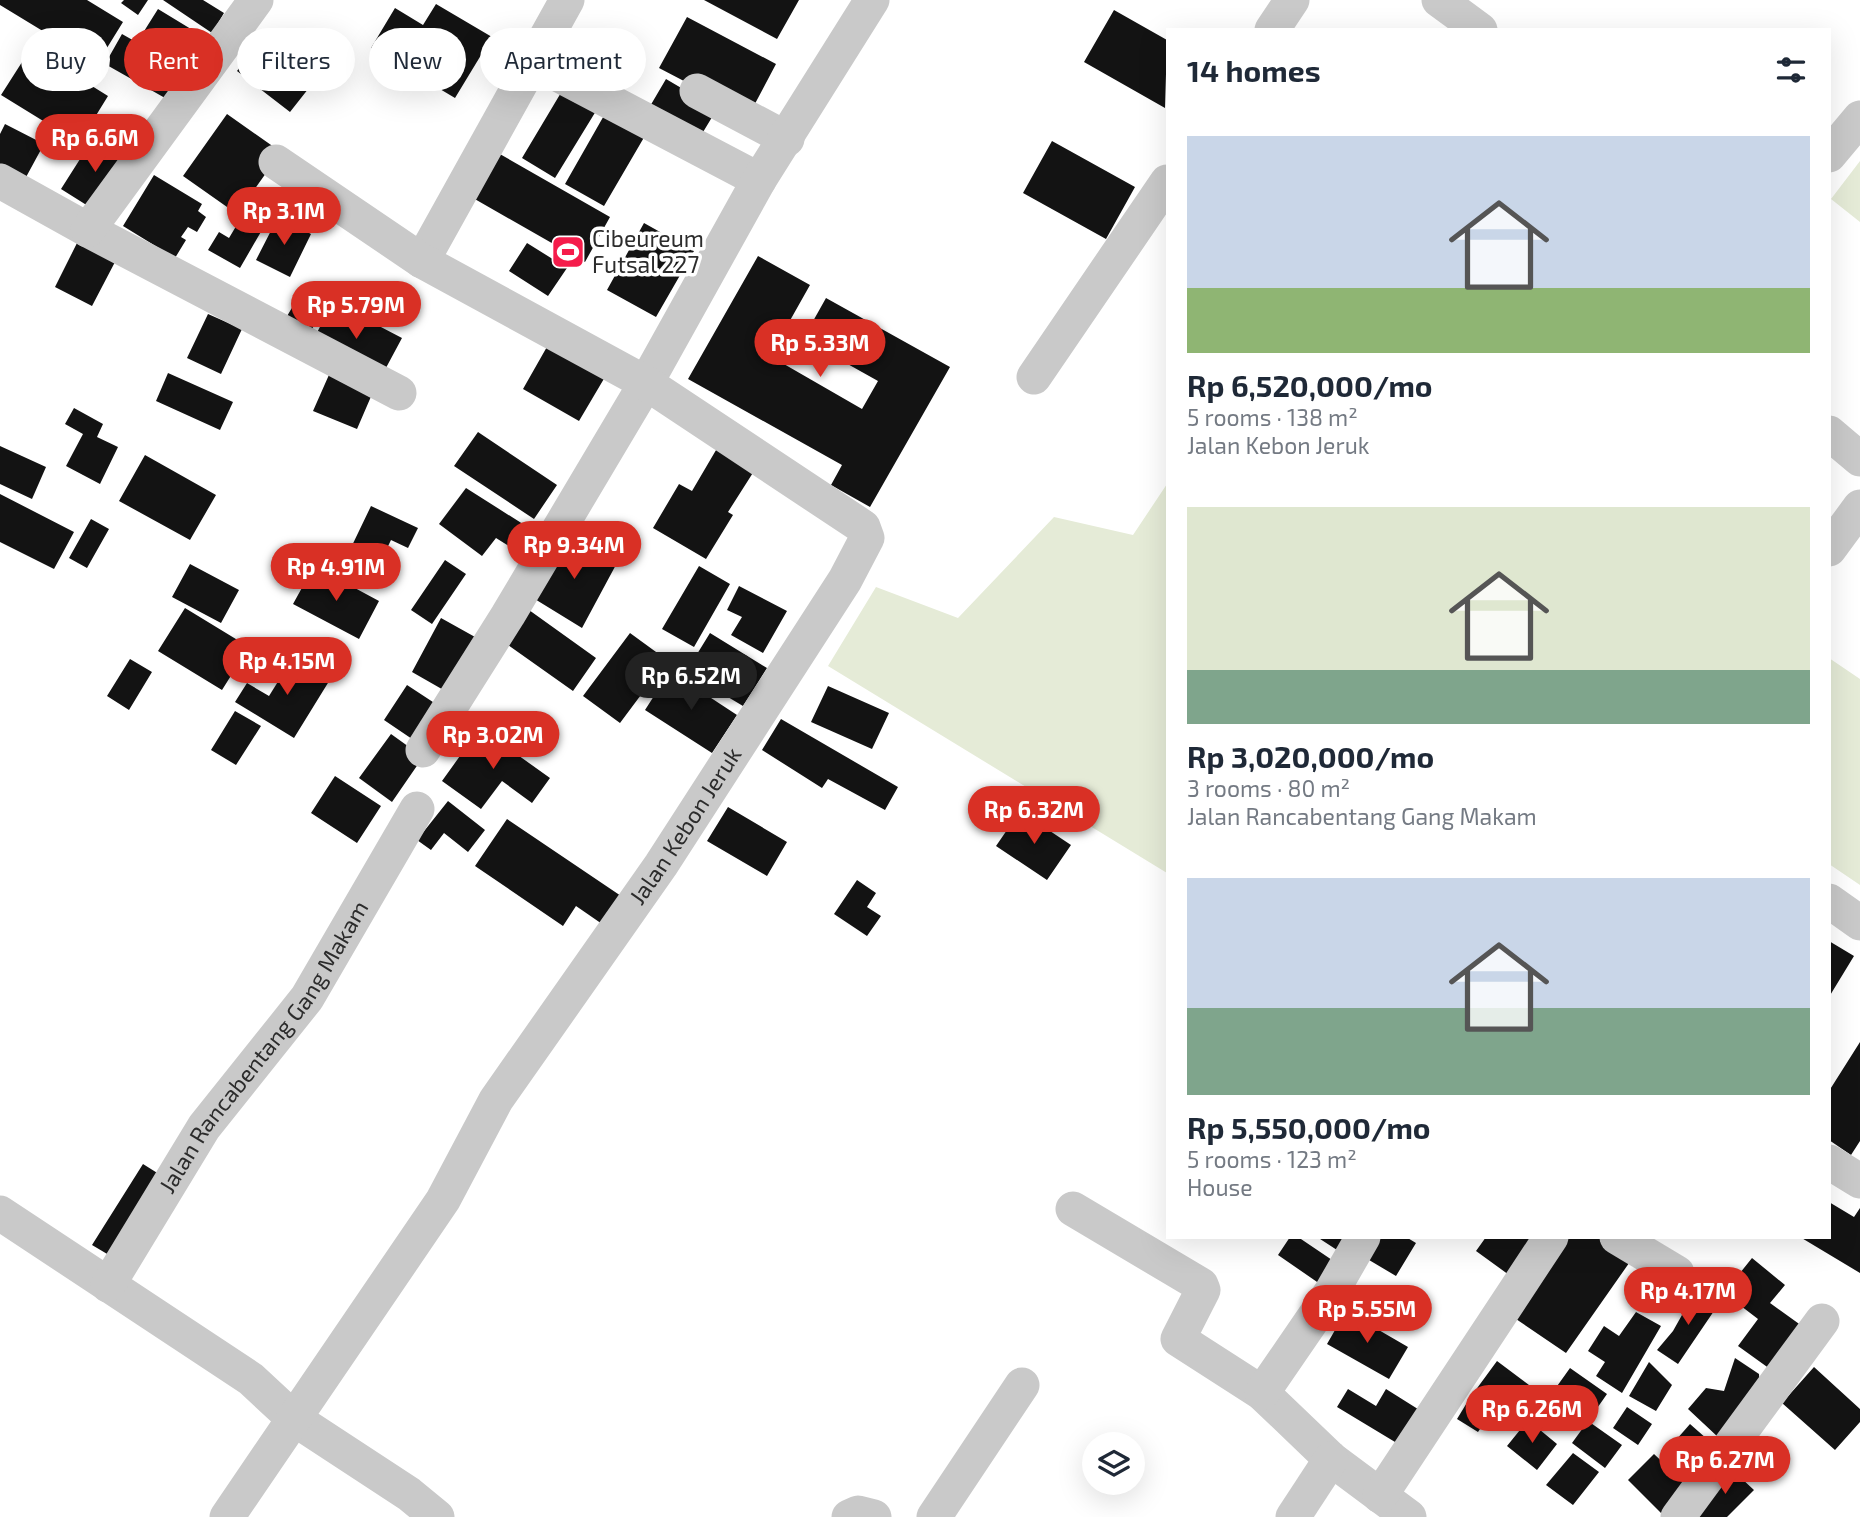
<!DOCTYPE html>
<html lang="en">
<head>
<meta charset="utf-8">
<style>
	:root { --surface:#fff; --page:#f2f2f3; --text:#1f2937; --muted:#747a83; --accent:#d93025 }
	body { margin:0; font-family:"Exo 2",sans-serif; background:var(--page); color:var(--text); height:100vh; display:flex; flex-direction:column; font-size:26px; white-space:nowrap }
	* { box-sizing:border-box; margin:0 }
	p { font-size:23px; color:var(--muted) }
	.icon { flex:none; width:38px; height:38px; fill:none; stroke:currentColor; stroke-width:2; stroke-linecap:round; stroke-linejoin:round }
	.map { position:relative; flex:1; overflow:hidden }
	.panel { position:absolute; left:1166px; top:28px; width:665px; height:1211px; display:flex; flex-direction:column; background:var(--surface); border-radius:0px; box-shadow:0 7px 28px #0002 }
	.panel>* { flex:none }
	.banner { position:absolute; left:21px; top:28px; width:665px; height:63px; display:flex; gap:14px }
	.tools { position:absolute; left:1082px; top:1432px; display:grid; gap:14px }
	.tools a { display:grid; place-items:center; width:63px; height:63px; border-radius:50%; background:var(--surface); box-shadow:0 7px 28px #0002; font-size:35px }
	.price { position:absolute; translate:-50% -60px; padding:0 16px; border-radius:24px; background:var(--accent); color:#fff; font-size:23px; line-height:46px; filter:drop-shadow(0 2px 4px #0008) }
	.price::after { content:''; position:absolute; left:50%; top:42px; width:21px; height:16px; margin-left:-10px; background:inherit; clip-path:polygon(0 0,100% 0,50% 100%) }
	.price.active { background:#222; color:#fff }
	ul { padding:0; list-style:none }
	li { display:grid; align-content:center; gap:14px; height:371px; padding:0 21px }
	li span { display:grid; place-items:center; height:217px; border-radius:0px; color:#555 }
	li>.icon { margin-inline-start:auto }
	span .icon { width:126px; height:126px; fill:#fffc; stroke-width:1 }
	li b { font-size:30px }
	h2 { display:flex; justify-content:space-between; align-items:center; height:84px; padding:0 21px; font-size:30px }
	.tag { padding:0 24px; border-radius:32px; background:var(--surface); box-shadow:0 7px 28px #0002; font-size:24px; line-height:63px }
	.tag.active { background:var(--accent); color:#fff }
	.map>svg:first-child { display:block }
	.green { fill:#e5ebd7 }
	.building { fill:#131313 }
	.lines { fill:none; stroke-linecap:round; stroke-linejoin:round }
	.minor { stroke:#c9c9c9; stroke-width:35 }
	.labels { text-anchor:middle; stroke-width:7; stroke-linejoin:round; paint-order:stroke }
	.poi-label { font-size:23px; fill:#2c2c2c; stroke:#fff; text-anchor:start }
	.street-label { font-size:23px; fill:#2c2c2c; stroke:#fff }
</style>
</head>
<body>
<div class="map">
<svg width="1860" height="1517" viewBox="0 0 1860 1517">
	<rect width="100%" height="100%" fill="#fff"/>
	<path class="green" d="M1860 161V222L1831 199Z
		M1167 484V873L828 666 876 587 958 618 1054 517 1133 535Z
		M1829 658 1860 679V885L1829 864Z"/>
	<path class="building" d="M0 0H87L123 22 97 64 0 5Z
		M124 0H148L138 15 121 3Z
		M163 0H203L224 13 212 33Z
		M704 0H799L777 39Z
		M436 4 492 37 455 98 371 48 395 8 423 25Z
		M158 9 209 40 192 68 141 36Z
		M1114 10 1167 40 1165 108 1084 62Z
		M687 17 776 64 749 115 659 68Z
		M122 34 182 68 165 98 105 64Z
		M262 38 316 79 290 112 237 71Z
		M31 48 108 96 79 143 1 95Z
		M666 79 717 109 697 142 646 113Z
		M562 91 596 111 555 178 522 158Z
		M606 112 646 134 604 206 565 184Z
		M227 114 281 152 237 214 183 176Z
		M5 124 44 144 25 179 0 166V134Z
		M94 137 129 159 96 211 61 189Z
		M1052 141 1135 187 1106 239 1023 193Z
		M491 149 610 217 585 262 466 194Z
		M154 175 202 204 198 211 206 217 197 232 188 227 181 237 186 240 175 258 123 226Z
		M278 217 311 234 290 277 256 260Z
		M241 218 262 230 240 268 208 250 219 232 229 238Z
		M644 223 694 251 656 317 607 290Z
		M77 243 115 262 92 306 55 287Z
		M527 243 567 268 548 296 509 271Z
		M758 256 810 285 770 356 862 409 878 381 803 339 826 298 950 367 870 507 831 485 842 465 688 379Z
		M306 284 331 298 304 342 280 328Z
		M333 302 402 338 380 379 311 344Z
		M208 314 242 329 221 374 187 358Z
		M548 345 605 377 579 421 523 389Z
		M332 368 376 385 357 429 313 411Z
		M168 373 233 402 220 430 156 401Z
		M74 408 103 424 97 437 118 447 100 484 66 466 83 434 65 424Z
		M478 432 557 485 534 519 454 466Z
		M719 445 756 468 728 512 733 515 706 559 653 528 679 484 692 491Z
		M0 446 46 467 32 499 0 484Z
		M145 455 216 495 190 540 119 501Z
		M466 488 537 533 523 555 496 538 482 556 439 524Z
		M0 494 74 532 54 569 0 542Z
		M371 506 418 528 408 548 391 540 377 569 347 556Z
		M91 519 109 529 87 568 69 558Z
		M573 535 618 561 582 628 525 593Z
		M445 560 466 574 432 624 411 610Z
		M190 564 239 590 221 623 172 597Z
		M314 566 379 601 359 639 293 604Z
		M699 566 730 584 694 647 662 629Z
		M739 586 787 611 763 653 731 635 742 617 727 610Z
		M185 608 249 647 222 690 158 651Z
		M529 610 596 658 573 691 505 643Z
		M441 618 484 642 454 696 412 672Z
		M630 633 667 660 620 723 583 696Z
		M710 633 767 668 743 706 686 672Z
		M294 656 331 678 294 738 235 702 247 683 269 696Z
		M130 659 152 672 129 710 107 696Z
		M670 671 737 715 712 753 645 710Z
		M407 685 439 706 415 741 384 720Z
		M828 686 889 713 872 749 811 722Z
		M235 711 261 726 236 765 211 750Z
		M781 719 898 787 885 810 828 779 822 788 762 750Z
		M480 728 550 778 532 803 502 781 481 809 442 781Z
		M391 734 423 757 392 802 359 778Z
		M335 776 381 806 357 843 311 813Z
		M448 801 485 830 468 852 444 833 431 850 417 840Z
		M728 807 787 842 767 876 707 841Z
		M1020 811 1071 845 1047 880 996 846Z
		M507 819 624 898 605 926 576 906 563 926 475 866Z
		M857 880 876 893 867 907 881 916 867 936 834 914Z
		M1829 941 1854 956 1829 997Z
		M1860 1042V1141L1851 1155 1829 1140V1091Z
		M143 1164 170 1181 119 1261 92 1245Z
		M1829 1202 1854 1217 1860 1208V1273L1800 1237H1829Z
		M1290 1237H1298L1335 1262 1320 1284 1278 1255Z
		M1317 1237H1346L1337 1250Z
		M1375 1237H1406L1416 1243 1396 1276 1364 1257Z
		M1486 1237H1546L1516 1280 1476 1251Z
		M1568 1237H1607L1634 1256 1566 1353 1513 1317Z
		M1752 1258 1785 1285 1770 1303 1802 1326 1770 1369 1738 1346 1758 1319 1724 1293Z
		M1696 1290 1718 1305 1678 1364 1657 1350 1673 1331Z
		M1346 1311 1408 1347 1389 1379 1327 1344Z
		M1636 1312 1661 1326 1622 1393 1596 1376 1605 1362 1588 1351 1604 1326 1619 1336Z
		M1735 1358 1759 1374 1761 1401 1719 1438 1688 1409 1706 1388 1724 1391Z
		M1497 1361 1533 1388 1511 1417 1475 1391Z
		M1649 1362 1672 1385 1656 1411 1629 1396Z
		M1814 1367 1860 1409V1422L1835 1450 1782 1403Z
		M1570 1368 1607 1394 1593 1414 1555 1389Z
		M1348 1389 1376 1406 1386 1389 1421 1411 1400 1445 1337 1407Z
		M1468 1401 1490 1414 1478 1432 1457 1419Z
		M1627 1407 1652 1424 1638 1445 1613 1428Z
		M1528 1420 1557 1444 1537 1470 1507 1446Z
		M1588 1421 1622 1445 1605 1468 1572 1443Z
		M1690 1424 1724 1454 1710 1469 1676 1440Z
		M1573 1453 1599 1472 1573 1505 1546 1485Z
		M1654 1454 1689 1487 1662 1514 1628 1480Z
		M1727 1465 1754 1490 1727 1517H1693Z"/>
	<g class="lines">
		<g class="minor">
			<path d="M1439 0 1480 30"/>
			<path d="M1272 30 1292 0"/>
			<path d="M546 68 759 180"/>
			<path d="M697 91 787 139"/>
			<path d="M1829 155 1860 118"/>
			<path d="M0 181 88 230 399 393"/>
			<path d="M88 230 256 0"/>
			<path d="M422 261 567 0"/>
			<path d="M1034 377 1167 182"/>
			<path d="M1829 433 1860 459"/>
			<path d="M1829 549 1860 507"/>
			<path d="M423 750 508 615 646 383 759 180 872 0"/>
			<path d="M1829 901 1860 923"/>
			<path d="M1829 1162 1860 1181"/>
			<path d="M1073 1209 1201 1285 1203 1290 1178 1339 1262 1393 1331 1459 1409 1517"/>
			<path d="M0 1213 251 1379 293 1418 409 1494 437 1517"/>
			<path d="M1617 1237 1677 1273"/>
			<path id="s1" d="M108 1285 204 1127 307 998 417 809"/>
			<path d="M1262 1393 1332 1291 1363 1237"/>
			<path d="M1380 1496 1551 1237"/>
			<path id="s2" d="M227 1517 443 1200 496 1100 661 865 845 580 867 538 863 527 646 383 422 261 276 162"/>
			<path d="M849 1517 858 1513 874 1517"/>
			<path d="M934 1517 1022 1385"/>
			<path d="M1293 1517 1331 1459"/>
			<path d="M1678 1517 1822 1321"/>
		</g>
	</g>
	<defs>
		<symbol id="stadium-square" viewBox="-11 -11 22 22"><rect x="-9" y="-9" width="18" height="18" rx="4" fill="#f51c4b" stroke="#fff"/><path d="M0-5a6.5 5 0 1 0 0 10a6.5 5 0 1 0 0-10ZM-3.5-1.8h7v3.6h-7Z" fill="#fff"/></symbol>
	</defs>
	<g fill-rule="evenodd">
		<use href="#stadium-square" x="549" y="233" width="38" height="38"/>
	</g>
	<g class="labels">
		<g class="poi-label">
			<text x="592" y="247">Cibeureum<tspan x="592" dy="26">Futsal 227</tspan></text>
		</g>
		<g class="street-label">
			<text dy="8" stroke="none"><textPath href="#s2" startOffset="830">Jalan Kebon Jeruk</textPath></text>
			<text dy="8" stroke="none"><textPath href="#s1" startOffset="285">Jalan Rancabentang Gang Makam</textPath></text>
		</g>
	</g>
</svg>
<div class="tools">
<a><svg class="icon" aria-label="layers" viewBox="0 0 24 24"><path d="M12 4l9 5-9 5-9-5zM3 14l9 5 9-5"/></svg></a>
</div>
<b class="price" style="left:95px;top:174px">Rp 6.6M</b>
<b class="price" style="left:284px;top:247px">Rp 3.1M</b>
<b class="price" style="left:356px;top:341px">Rp 5.79M</b>
<b class="price" style="left:820px;top:379px">Rp 5.33M</b>
<b class="price" style="left:574px;top:581px">Rp 9.34M</b>
<b class="price" style="left:336px;top:603px">Rp 4.91M</b>
<b class="price" style="left:287px;top:697px">Rp 4.15M</b>
<b class="price active" style="left:691px;top:712px">Rp 6.52M</b>
<b class="price" style="left:493px;top:771px">Rp 3.02M</b>
<b class="price" style="left:1034px;top:846px">Rp 6.32M</b>
<b class="price" style="left:1688px;top:1327px">Rp 4.17M</b>
<b class="price" style="left:1367px;top:1345px">Rp 5.55M</b>
<b class="price" style="left:1532px;top:1445px">Rp 6.26M</b>
<b class="price" style="left:1725px;top:1496px">Rp 6.27M</b>
<div class="banner">
<a class="tag">Buy</a>
<a class="tag active">Rent</a>
<a class="tag">Filters</a>
<a class="tag">New</a>
<a class="tag">Apartment</a>
</div>
<section class="panel">
<h2>14 homes<svg class="icon" aria-label="filters" viewBox="0 0 24 24"><path d="M4 7h16M4 17h16"/><circle cx="9" cy="7" r="2"/><circle cx="15" cy="17" r="2"/></svg></h2>
<ul>
<li><span style="background:linear-gradient(#c9d6e8 70%,#8fb573 0)"><svg class="icon" aria-label="home" viewBox="0 0 24 24"><path d="M3 11l9-7 9 7M6 9v11h12V9"/></svg></span><div><b>Rp 6,520,000/mo</b><p>5 rooms · 138 m²</p><p>Jalan Kebon Jeruk</p></div></li>
<li><span style="background:linear-gradient(#dfe7d0 75%,#7fa58c 0)"><svg class="icon" aria-label="home" viewBox="0 0 24 24"><path d="M3 11l9-7 9 7M6 9v11h12V9"/></svg></span><div><b>Rp 3,020,000/mo</b><p>3 rooms · 80 m²</p><p>Jalan Rancabentang Gang Makam</p></div></li>
<li><span style="background:linear-gradient(#c9d6e8 60%,#7fa58c 0)"><svg class="icon" aria-label="home" viewBox="0 0 24 24"><path d="M3 11l9-7 9 7M6 9v11h12V9"/></svg></span><div><b>Rp 5,550,000/mo</b><p>5 rooms · 123 m²</p><p>House</p></div></li>
</ul>
</section>
</div>
</body>
</html>
